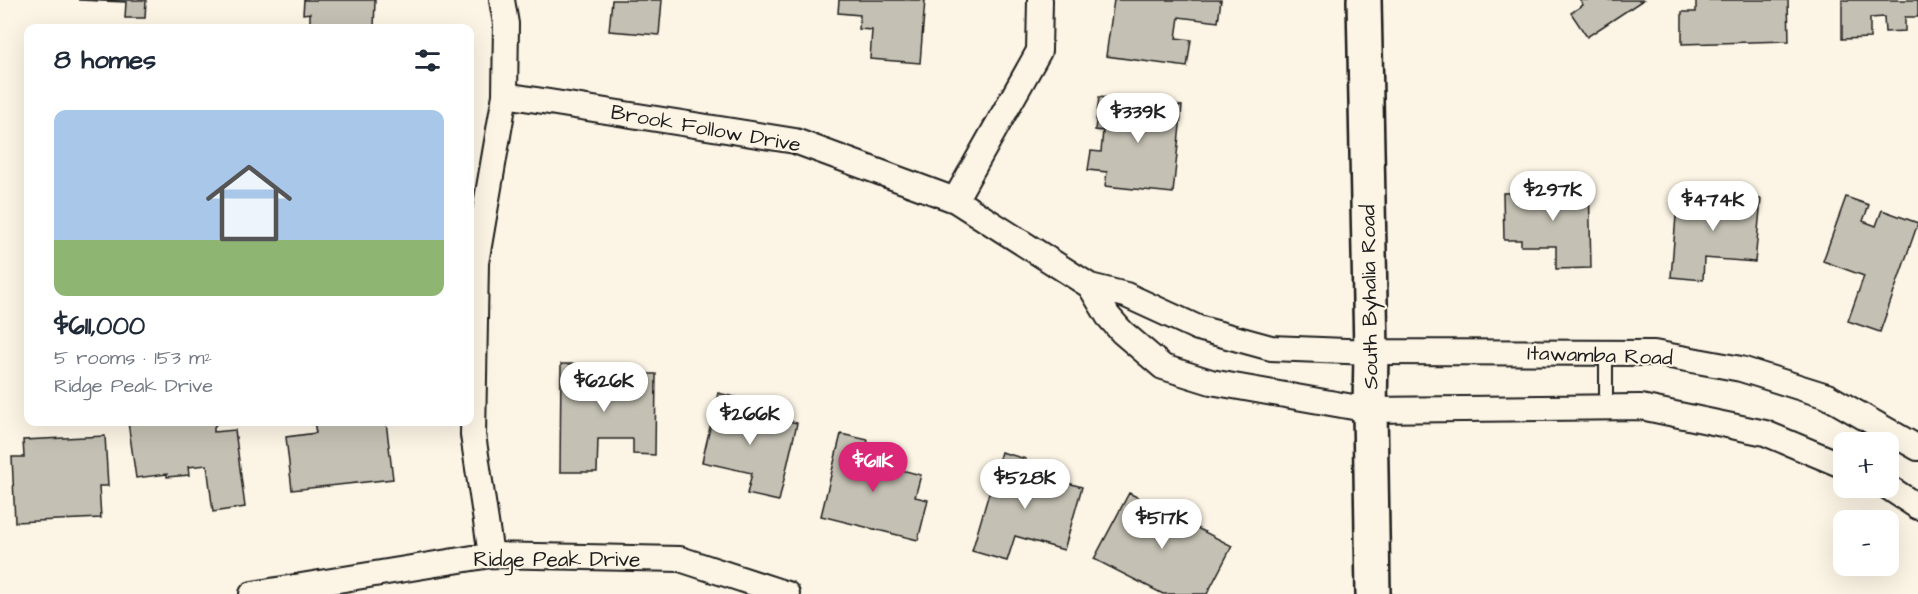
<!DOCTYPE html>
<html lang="en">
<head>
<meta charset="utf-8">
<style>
	:root { --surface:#fff; --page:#f2f2f3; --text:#1f2937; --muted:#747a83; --line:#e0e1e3; --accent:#db2777 }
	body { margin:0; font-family:"Architects Daughter",sans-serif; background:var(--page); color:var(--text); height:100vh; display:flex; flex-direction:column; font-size:22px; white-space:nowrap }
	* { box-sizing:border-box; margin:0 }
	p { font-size:20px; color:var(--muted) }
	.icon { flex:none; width:33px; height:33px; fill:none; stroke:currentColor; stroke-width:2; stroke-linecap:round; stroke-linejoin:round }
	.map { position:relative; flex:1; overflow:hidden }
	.drawer { position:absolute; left:24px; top:24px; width:450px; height:402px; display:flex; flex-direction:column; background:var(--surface); border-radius:12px; box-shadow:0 6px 24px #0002 }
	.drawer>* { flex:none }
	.buttons { position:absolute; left:1833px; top:432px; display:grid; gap:12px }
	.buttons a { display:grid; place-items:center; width:66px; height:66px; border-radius:12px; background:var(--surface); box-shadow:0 6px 24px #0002; font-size:30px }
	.price { position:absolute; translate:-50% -51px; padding:0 14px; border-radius:21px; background:#fff; color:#222; font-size:20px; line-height:39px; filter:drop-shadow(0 2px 3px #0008) }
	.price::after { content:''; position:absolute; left:50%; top:36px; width:18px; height:14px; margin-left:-9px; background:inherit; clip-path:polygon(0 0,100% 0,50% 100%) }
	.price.active { background:var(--accent); color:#fff }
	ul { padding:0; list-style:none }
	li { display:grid; align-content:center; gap:12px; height:318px; padding:0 30px }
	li+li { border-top:2px solid var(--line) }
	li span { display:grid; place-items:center; height:186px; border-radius:12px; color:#555 }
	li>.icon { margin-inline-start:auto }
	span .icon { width:108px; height:108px; fill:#fffc; stroke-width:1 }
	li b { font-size:26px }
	h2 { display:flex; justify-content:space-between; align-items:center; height:72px; padding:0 30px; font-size:26px }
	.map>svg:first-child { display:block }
	.building { fill:#c4c0b3; stroke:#1c1c1c; stroke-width:1.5 }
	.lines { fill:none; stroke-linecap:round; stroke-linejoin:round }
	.service-casing { stroke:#1c1c1c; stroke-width:16 }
	.minor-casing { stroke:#1c1c1c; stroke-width:28 }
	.secondary-casing { stroke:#1c1c1c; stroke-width:38 }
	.service { stroke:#fcf5e5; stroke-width:12 }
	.minor { stroke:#fcf5e5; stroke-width:24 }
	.secondary { stroke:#fcf5e5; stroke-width:33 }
	.labels { text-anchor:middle; stroke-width:4.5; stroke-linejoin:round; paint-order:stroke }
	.street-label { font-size:21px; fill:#1c1c1c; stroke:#fcf5e5 }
</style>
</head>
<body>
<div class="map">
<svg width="1918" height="594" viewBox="0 0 1918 594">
	<rect width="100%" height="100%" fill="#fcf5e5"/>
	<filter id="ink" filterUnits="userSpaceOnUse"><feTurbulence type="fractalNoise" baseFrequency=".0167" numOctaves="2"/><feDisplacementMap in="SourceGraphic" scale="12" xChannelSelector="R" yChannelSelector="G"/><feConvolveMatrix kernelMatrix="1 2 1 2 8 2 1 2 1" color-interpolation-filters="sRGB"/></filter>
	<g filter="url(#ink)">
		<path class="building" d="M78 0H146L145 18H125L126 2Z
			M304 0H375L374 28H310V13L303 14Z
			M612 0H662L659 35 609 31Z
			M839 0H925L920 63 870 59 872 30 859 29 860 15 838 13Z
			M1114 0H1221L1218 22 1179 17 1176 38 1191 40 1187 67 1106 56Z
			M1580 0H1643L1587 37 1571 13 1583 5Z
			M1696 0H1788L1789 41 1682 44V12H1696Z
			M1842 0H1918V17H1905V31L1885 32 1884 17 1870 18V38L1842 39Z
			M1099 97 1182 106 1173 193 1105 186 1107 172 1088 170 1091 151 1101 152 1103 131 1095 130Z
			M1589 181 1591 268 1556 269V246H1521V240H1504L1503 193 1549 192V182Z
			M1678 192 1761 199 1755 262 1704 258 1703 280 1671 277Z
			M1846 197 1869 205 1863 221 1876 226 1882 210 1918 223 1880 332 1848 321 1864 276 1823 261Z
			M561 364H618V374H656L655 455 633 454V439H598L597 472H560Z
			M718 393 743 399 740 410 797 423 779 501 747 494 752 473 702 462Z
			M128 422H218L214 427V432L235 430 245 507 213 512 207 465 188 467 189 475 167 477V474L136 478Z
			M314 422H386L393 479 292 490 286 437 316 433Z
			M841 434 868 440 863 460 921 475 915 497 928 500 918 540 821 516Z
			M105 436 108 486H99L101 518 15 522 12 457H24L23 440Z
			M1001 452 1026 459 1022 470 1082 487 1064 550 1015 536 1007 561 972 551Z
			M1129 493 1232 546 1207 594H1163L1094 559Z"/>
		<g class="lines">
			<defs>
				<path id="service" d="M1606 351V407"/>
				<path id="minor" d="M505 95 795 141 955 200 1090 286 1126 295 1198 328 1271 348 1371 352 1654 353 1741 369 1827 396 1918 448
					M955 200 1039 51 1040 0
					M1090 286 1108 316 1122 332 1163 367 1211 382 1370 410 1641 407 1765 433 1844 466
					M1888 487 1918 507
					M491 555 473 435 476 263 505 95 506 24 502 0
					M252 594 491 555 680 559 787 594"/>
				<path id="secondary" d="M1364 0 1371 352 1370 410 1373 594"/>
			</defs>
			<use href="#service" class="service-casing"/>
			<use href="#minor" class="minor-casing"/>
			<use href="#secondary" class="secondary-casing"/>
			<use href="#service" class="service"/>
			<use href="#minor" class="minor"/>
			<use href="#secondary" class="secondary"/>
		</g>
	</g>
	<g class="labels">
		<g class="street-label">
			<text transform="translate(706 128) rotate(10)" y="7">Brook Follow Drive</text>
			<text transform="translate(1369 297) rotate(-91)" y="7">South Byhalia Road</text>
			<text transform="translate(1600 355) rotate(2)" y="7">Itawamba Road</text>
			<text x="557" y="566">Ridge Peak Drive</text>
		</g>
	</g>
</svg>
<div class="buttons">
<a>+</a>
<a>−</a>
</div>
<b class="price" style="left:1138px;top:144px">$339K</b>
<b class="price" style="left:1553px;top:222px">$297K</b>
<b class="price" style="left:1713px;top:232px">$474K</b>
<b class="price" style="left:604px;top:413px">$626K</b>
<b class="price" style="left:750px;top:446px">$266K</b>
<b class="price active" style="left:873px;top:493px">$611K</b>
<b class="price" style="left:1025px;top:510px">$528K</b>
<b class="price" style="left:1162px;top:550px">$517K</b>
<section class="drawer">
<h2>8 homes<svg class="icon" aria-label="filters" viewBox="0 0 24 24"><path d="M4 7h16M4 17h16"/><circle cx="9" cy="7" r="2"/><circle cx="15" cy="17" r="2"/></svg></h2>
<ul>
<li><span style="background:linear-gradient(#a9c7e8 70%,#8fb573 0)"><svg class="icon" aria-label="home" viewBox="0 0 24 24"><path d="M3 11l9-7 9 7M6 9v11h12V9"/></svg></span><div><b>$611,000</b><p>5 rooms · 153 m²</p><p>Ridge Peak Drive</p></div></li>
</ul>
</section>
</div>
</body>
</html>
